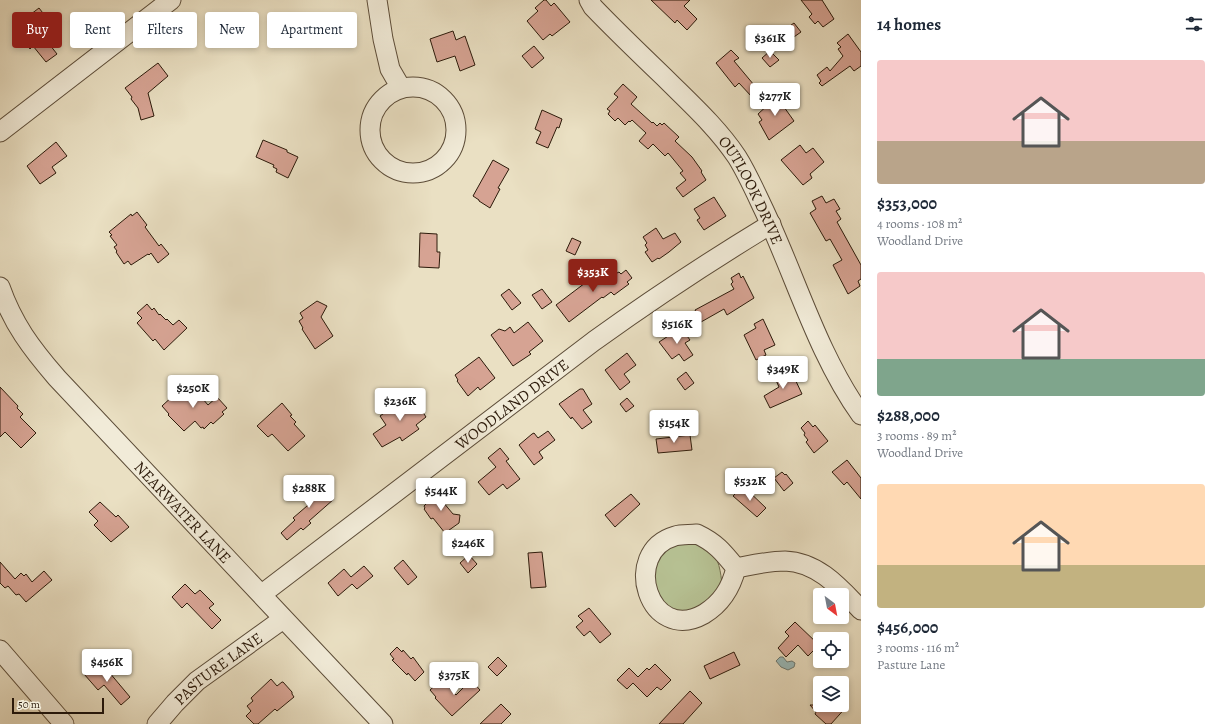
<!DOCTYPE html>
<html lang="en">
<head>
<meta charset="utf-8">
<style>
	:root { --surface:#fff; --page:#f2f2f3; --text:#1f2937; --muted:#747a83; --accent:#8f2418 }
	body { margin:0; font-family:Alegreya,serif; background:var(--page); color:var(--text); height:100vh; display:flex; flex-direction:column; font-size:15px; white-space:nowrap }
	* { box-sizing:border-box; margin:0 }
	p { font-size:13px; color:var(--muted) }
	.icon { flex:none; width:22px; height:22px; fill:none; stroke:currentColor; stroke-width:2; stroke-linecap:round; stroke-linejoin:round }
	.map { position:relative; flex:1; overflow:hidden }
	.drawer { display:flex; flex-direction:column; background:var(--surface); width:360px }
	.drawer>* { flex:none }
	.banner { position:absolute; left:12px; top:12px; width:380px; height:36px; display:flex; gap:8px }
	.needle { width:26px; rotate:148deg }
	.controls { position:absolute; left:813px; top:588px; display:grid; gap:8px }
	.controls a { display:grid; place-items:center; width:36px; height:36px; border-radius:4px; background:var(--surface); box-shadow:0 2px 6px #0003; font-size:20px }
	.scale { position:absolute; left:12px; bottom:10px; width:92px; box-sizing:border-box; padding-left:4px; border:2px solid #2c1a0a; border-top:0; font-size:11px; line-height:14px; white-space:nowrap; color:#2c1a0a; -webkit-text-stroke:3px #f1ebd8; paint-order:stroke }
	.price { position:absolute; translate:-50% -34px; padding:0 9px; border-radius:4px; background:#fff; color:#222; font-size:13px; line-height:26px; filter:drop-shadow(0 1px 2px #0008) }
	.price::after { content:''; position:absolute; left:50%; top:24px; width:12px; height:9px; margin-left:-6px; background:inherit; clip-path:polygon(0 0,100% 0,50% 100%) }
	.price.active { background:var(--accent); color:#fff }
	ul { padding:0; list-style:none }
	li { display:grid; align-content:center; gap:8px; height:212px; padding:0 16px }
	li span { display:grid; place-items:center; height:124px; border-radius:4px; color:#555 }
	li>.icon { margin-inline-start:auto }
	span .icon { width:72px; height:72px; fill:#fffc; stroke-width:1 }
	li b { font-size:17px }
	h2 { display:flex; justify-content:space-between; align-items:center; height:48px; padding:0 16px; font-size:17px }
	.tag { padding:0 14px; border-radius:4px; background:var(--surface); box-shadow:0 2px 6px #0003; font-size:14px; line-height:36px }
	.tag.active { background:var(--accent); color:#fff }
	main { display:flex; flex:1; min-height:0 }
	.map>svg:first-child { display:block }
	.green { fill:#b7c294; stroke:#726e4f }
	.water { fill:#9abbbb; stroke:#6e7b74 }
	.building { fill:#d6a393; stroke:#2c1a0a }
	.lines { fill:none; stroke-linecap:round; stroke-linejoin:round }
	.minor-casing { stroke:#5c4c38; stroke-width:21 }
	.minor { stroke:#f1ebd8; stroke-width:19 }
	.labels { text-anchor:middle; stroke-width:4; stroke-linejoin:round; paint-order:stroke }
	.street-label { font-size:16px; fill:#2c1a0a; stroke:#f1ebd8 }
</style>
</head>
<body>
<main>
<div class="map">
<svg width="861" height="724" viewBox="0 0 861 724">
	<rect width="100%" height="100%" fill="#eae0c3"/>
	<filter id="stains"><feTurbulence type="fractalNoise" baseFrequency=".005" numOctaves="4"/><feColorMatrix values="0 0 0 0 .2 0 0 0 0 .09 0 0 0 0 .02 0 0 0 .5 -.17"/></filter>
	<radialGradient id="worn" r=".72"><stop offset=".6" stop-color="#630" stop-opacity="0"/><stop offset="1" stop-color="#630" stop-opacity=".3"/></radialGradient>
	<path class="green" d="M690 542C695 544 704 545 709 549 719 556 721 574 722 585L702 606 688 611H678L669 607 659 599 652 576 656 562 663 550 676 543Z"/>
	<path class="water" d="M780 657H783L787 662 792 661 795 663 794 667 788 670 781 667 776 661Z"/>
	<path class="building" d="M544 0H546L551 6 554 3 555 4 570 22 552 36 550 34 543 40 527 21 538 11 535 8Z
		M651 0H690L684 6 697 19 687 30 677 20 675 23Z
		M801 0H822L834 19 823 27 818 21 815 24 809 17 812 14Z
		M39 8 46 17 35 26 57 54 46 62 33 46 30 49 18 34 23 30 18 24Z
		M794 23 801 32 791 39 784 30Z
		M453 31 456 40 465 36 475 65 460 71 455 56 437 62 430 39Z
		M848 34 861 52V66L854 71 850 66 822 86 819 83 821 81 817 75 827 67 830 71 843 56 838 49 841 47 837 43Z
		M534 46 544 58 532 68 522 56Z
		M731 50 739 58 734 61 759 91 752 97 739 83 735 87 716 63Z
		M770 51 779 60 770 67 762 58Z
		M158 63 168 76 148 93 154 116 141 120 138 108 131 99 132 97 125 88Z
		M623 84 637 97 631 104 652 123 653 122 657 126 660 123 662 125 664 123 679 137 675 141 692 157 702 171 701 172 706 180 683 197 676 188 686 180 680 173 683 171 669 154 668 153 665 156 653 144 648 149 639 141 646 133 632 120 630 122 629 121 625 125 618 118 615 121 608 114 610 111 607 109 618 97 614 94Z
		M778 92 787 105 784 107 794 121 769 140 759 122 762 120 758 114 770 103 767 100Z
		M542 110 562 119 559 128 557 127 548 148 536 143 541 132 535 129Z
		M263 140 287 150V152L298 157 288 178 276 172 277 169 273 167 274 165 256 157Z
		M56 142 67 156 52 167 56 173 40 184 27 166Z
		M800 145 806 153 813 148 824 162 810 174 812 178 803 185 781 160Z
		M493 160 509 169 498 188 500 189 490 208 479 201V200L473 196Z
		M822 196 826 203 834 199 840 209 836 211 841 219 837 222 861 265V279L858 281 860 286 848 294 833 265 842 260 830 239 826 241 810 213 816 209 812 201Z
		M714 197 726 216 704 230 697 220 700 218 694 209Z
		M137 212 147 225 145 227 159 246 161 244 169 254 158 263 151 253 149 255 148 254 131 265 128 261 124 264 116 252 117 251 114 247 117 245 110 236 112 235 109 232 131 214 132 216Z
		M656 228 663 239 675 233 681 242 669 252 659 259 658 258 652 262 645 252 648 250 645 245 647 243 643 237Z
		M420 233 437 234V252H440L439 268 419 267Z
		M572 238 581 242 575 255 566 251Z
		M600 268 609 277 619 272 621 274 626 270 632 278 627 282 629 284 614 295 611 292 603 298 602 297 569 322 556 305 589 280 588 278Z
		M739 273 741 278 743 276 754 298 727 315 724 309 701 322 695 310 734 289 731 284 733 282 731 278Z
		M509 289 521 303 512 310 501 295Z
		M542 289 552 302 542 309 532 295Z
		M317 301 327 306 321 317 333 336 315 349 302 329 303 328 299 321 303 318 300 313Z
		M147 304 152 310 154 308 159 315 160 314 166 320 167 319 173 325 179 320 187 328 164 350 155 339 153 341 137 323 142 318 137 313Z
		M763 319 775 345 764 350 766 355 756 360 744 335 756 328 754 324Z
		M528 322 543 341 529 352 531 354 513 366 491 335 499 329 505 331 510 327 514 333Z
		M682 329 690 340 685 343 693 355 684 361 679 354 672 359 659 342 676 331 677 332Z
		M627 353 636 365 624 374 630 382 620 390 605 370Z
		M479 357 495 378 480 390 478 387 468 396 457 381 458 380 455 375Z
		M789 371 793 378 794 377 802 394 770 408 764 396 779 387 775 378Z
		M686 372 694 383 685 390 677 379Z
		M0 387 18 406 17 408 23 414 20 417 36 433 21 448 5 432 0 437Z
		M190 388 195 394 197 392 208 405 217 397 227 408 222 412 224 414 213 424 211 422 204 429 203 427 201 428 195 421 184 431 168 415 169 414 162 406 175 394 179 389H185L187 391Z
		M580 389H583L592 404 583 410 592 422 582 429 572 417 571 419 559 404Z
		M413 397 426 417 416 425 419 429 402 441 400 437 382 447 373 434 386 425 380 416 390 409V410L408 399 409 401Z
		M627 398 634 406 626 412 620 404Z
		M282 403 292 415 290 416 296 422 294 424 305 436 288 451 272 434 268 437 257 426Z
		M808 421 813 427 815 425 828 441 814 453 806 442 808 440 804 435 805 433 801 428Z
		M548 431 555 440 539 452 543 458 534 465 519 445 532 434 534 433 538 438Z
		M690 435 692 450 658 453 656 439Z
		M500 448 509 459 506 461 520 479 507 489 503 484 489 495 478 482 496 467 488 458Z
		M847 460 861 478V499L847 482 844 485 832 472Z
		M782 472 785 475 786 474 793 483 784 491 774 478Z
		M316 480 334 499 309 521 311 523 303 530 301 528 287 540 281 533 295 520 293 518 314 500 305 490Z
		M743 486 766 508 757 517 733 496Z
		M442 489 449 498 443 502 453 514 460 515 459 523 445 533 433 518 431 519 424 509 425 508 424 506 426 504 425 502Z
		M631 494 640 504 615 527 605 515Z
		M100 502 116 517 118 515 129 527 111 542 94 525 98 521 89 512Z
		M542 552 546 587 531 588 528 553Z
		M469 555 477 564 468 573 460 563Z
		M403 560 417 577 408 585 394 568Z
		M0 562 15 579 21 573 24 576 26 574 32 582 44 571 52 580 26 602 19 594 16 595 8 586 5 588 0 583Z
		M364 566 373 576 357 589 352 584 338 596 328 583 344 569 351 577Z
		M185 584 195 594 200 590 214 604 209 608 221 620 212 629 187 603 182 608 172 597Z
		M589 608 611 634 600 643 590 631 584 636 576 627 583 621 578 616Z
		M795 622 819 645 808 656 798 645 786 657 778 648 789 636 785 632Z
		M397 647 402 652 403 650 411 659 413 657 424 672 415 681 408 673 407 675 392 660 394 659 390 654Z
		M734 652 740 665 710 679 704 666Z
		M498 657 507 666 497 676 488 667Z
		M96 663 106 674 109 672 130 697 121 705 104 685 98 690 84 674Z
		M655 664 671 680 661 690 657 687 647 697 633 683 627 689 617 680 629 668 638 677 647 668 649 670Z
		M271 679 277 686 282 682H283L292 692V694L294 697 277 711 275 709 258 724H254L246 716 251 711 247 706 253 701 251 698Z
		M440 681 446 688 447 686 456 695 468 683 469 684 472 681 480 690 452 716 435 698 436 697 430 690Z
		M690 691 702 703 683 724H659Z
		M501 704 511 714 501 724H480Z
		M810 705H848L831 724H826L815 714 816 712Z"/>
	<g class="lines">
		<defs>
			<g id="minor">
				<path d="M377 0 383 39 390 69 401 88"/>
				<path id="s1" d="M589 0 593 7C616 31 640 54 664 77 689 102 717 127 737 157 747 173 755 191 763 208 796 277 817 353 861 415"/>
				<circle cx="413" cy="130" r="43"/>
				<path d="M0 132 171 0"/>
				<path id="s2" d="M0 287C13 324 31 348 57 378L383 724"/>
				<path d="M697 534C716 543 723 552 736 568 731 588 722 603 704 614 649 645 620 552 675 536 682 534 690 535 697 534Z"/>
				<path d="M736 568C752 565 769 561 785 561 818 562 840 588 861 610"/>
				<path id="s3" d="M262 594 594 341C651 300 710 261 771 224"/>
				<path d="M0 650 64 724"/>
				<path id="s4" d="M157 724 175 703 197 681 283 619"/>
			</g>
		</defs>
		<use href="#minor" class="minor-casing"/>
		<use href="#minor" class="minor"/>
	</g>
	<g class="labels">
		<g class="street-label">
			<text dy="6" stroke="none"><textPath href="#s1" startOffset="252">OUTLOOK DRIVE</textPath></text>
			<text dy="6" stroke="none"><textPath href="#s3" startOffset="314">WOODLAND DRIVE</textPath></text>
			<text dy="6" stroke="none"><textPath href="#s2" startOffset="292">NEARWATER LANE</textPath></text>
			<text dy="6" stroke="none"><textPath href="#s4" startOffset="83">PASTURE LANE</textPath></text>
		</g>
	</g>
	<rect width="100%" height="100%" filter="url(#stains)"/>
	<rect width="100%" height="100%" fill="url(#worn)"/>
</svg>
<div class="controls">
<a><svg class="needle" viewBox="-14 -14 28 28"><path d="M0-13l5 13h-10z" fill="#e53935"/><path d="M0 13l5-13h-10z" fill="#747a83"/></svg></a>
<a><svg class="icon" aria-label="locate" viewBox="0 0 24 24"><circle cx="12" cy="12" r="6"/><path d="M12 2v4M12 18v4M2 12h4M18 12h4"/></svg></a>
<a><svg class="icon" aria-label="layers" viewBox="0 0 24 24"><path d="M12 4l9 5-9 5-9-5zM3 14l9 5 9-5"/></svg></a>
</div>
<div class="scale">50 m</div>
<b class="price" style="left:770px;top:59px">$361K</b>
<b class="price" style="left:775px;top:117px">$277K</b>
<b class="price active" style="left:593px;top:293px">$353K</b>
<b class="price" style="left:677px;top:345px">$516K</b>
<b class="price" style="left:783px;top:390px">$349K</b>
<b class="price" style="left:193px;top:409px">$250K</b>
<b class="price" style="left:400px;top:422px">$236K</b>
<b class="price" style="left:674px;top:444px">$154K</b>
<b class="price" style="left:750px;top:502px">$532K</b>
<b class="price" style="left:309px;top:509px">$288K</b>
<b class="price" style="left:441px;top:512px">$544K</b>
<b class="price" style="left:468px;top:564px">$246K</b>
<b class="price" style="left:107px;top:683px">$456K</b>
<b class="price" style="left:454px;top:696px">$375K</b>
<div class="banner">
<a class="tag active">Buy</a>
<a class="tag">Rent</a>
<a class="tag">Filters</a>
<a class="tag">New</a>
<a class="tag">Apartment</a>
</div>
</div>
<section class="drawer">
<h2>14 homes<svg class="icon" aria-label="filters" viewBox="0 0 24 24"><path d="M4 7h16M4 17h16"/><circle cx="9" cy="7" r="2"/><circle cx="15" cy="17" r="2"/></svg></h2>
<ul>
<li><span style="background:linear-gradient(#f6c9c9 65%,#b9a48a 0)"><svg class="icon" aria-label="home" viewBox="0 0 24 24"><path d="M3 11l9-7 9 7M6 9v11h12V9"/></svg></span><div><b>$353,000</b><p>4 rooms · 108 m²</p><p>Woodland Drive</p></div></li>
<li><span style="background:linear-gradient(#f6c9c9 70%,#7fa58c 0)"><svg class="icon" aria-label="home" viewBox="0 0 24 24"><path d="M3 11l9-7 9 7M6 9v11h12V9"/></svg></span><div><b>$288,000</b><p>3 rooms · 89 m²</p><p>Woodland Drive</p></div></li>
<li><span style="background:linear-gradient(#ffd9b3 65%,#c2b280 0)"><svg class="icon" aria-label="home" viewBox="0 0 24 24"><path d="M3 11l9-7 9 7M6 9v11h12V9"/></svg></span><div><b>$456,000</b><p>3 rooms · 116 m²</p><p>Pasture Lane</p></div></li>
</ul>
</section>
</main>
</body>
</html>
